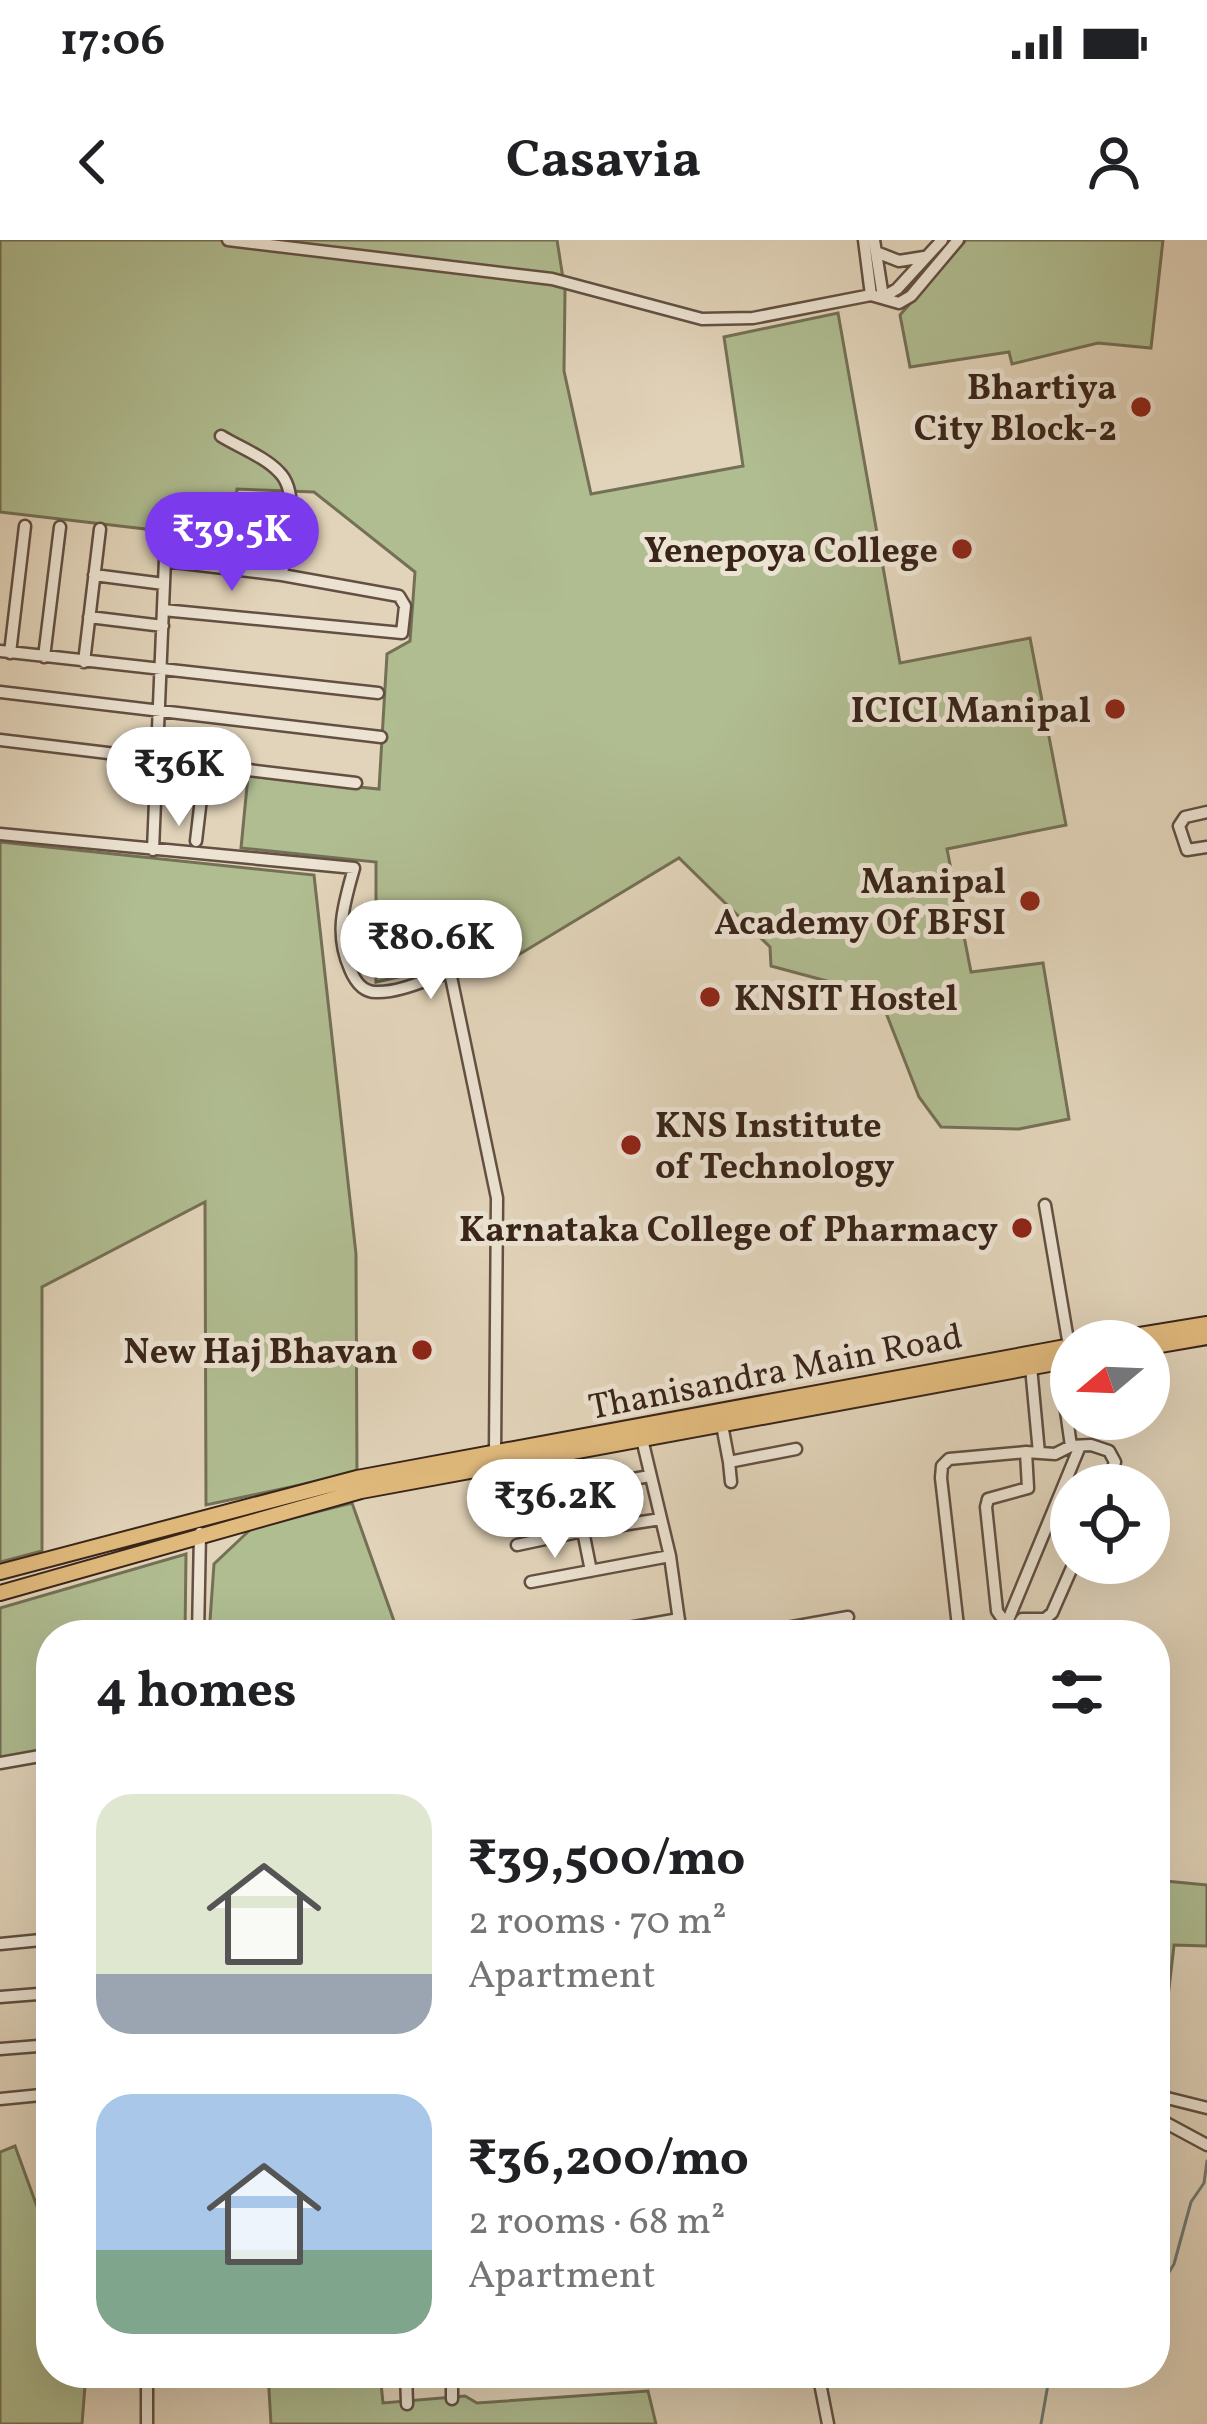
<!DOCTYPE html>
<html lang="en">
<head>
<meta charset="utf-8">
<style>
	:root { --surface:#fff; --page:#f2f2f2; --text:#202124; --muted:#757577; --accent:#7c3aed }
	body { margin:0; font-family:Vollkorn,serif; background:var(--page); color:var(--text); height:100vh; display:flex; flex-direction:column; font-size:45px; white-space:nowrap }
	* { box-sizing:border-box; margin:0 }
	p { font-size:39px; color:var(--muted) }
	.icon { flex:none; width:66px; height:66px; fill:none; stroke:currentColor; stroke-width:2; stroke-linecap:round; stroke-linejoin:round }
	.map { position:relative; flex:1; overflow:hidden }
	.side { position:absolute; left:36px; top:1380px; width:1134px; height:768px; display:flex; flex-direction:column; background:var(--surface); border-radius:48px; box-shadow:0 12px 48px #0002 }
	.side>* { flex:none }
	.needle { width:78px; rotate:251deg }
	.controls { position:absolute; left:1050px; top:1080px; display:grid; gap:24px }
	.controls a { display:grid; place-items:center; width:120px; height:120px; border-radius:50%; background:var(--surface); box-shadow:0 12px 48px #0002; font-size:60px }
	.price { position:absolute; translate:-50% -102px; padding:0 27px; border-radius:42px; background:#fff; color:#222; font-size:39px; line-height:78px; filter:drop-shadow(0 3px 6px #0008) }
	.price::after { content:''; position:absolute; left:50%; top:72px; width:36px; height:27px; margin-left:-18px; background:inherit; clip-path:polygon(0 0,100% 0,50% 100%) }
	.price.current { background:var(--accent); color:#fff }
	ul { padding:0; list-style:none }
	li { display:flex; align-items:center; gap:36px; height:300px; padding:0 60px }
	li span { display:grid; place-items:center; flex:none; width:336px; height:240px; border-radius:36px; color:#555 }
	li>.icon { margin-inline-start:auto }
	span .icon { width:144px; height:144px; fill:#fffc; stroke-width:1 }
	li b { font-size:51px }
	h2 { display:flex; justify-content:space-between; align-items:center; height:144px; padding:0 60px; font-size:51px }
	.status { display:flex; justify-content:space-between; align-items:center; height:84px; padding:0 60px; background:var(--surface); direction:ltr }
	.status svg { height:33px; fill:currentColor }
	header { display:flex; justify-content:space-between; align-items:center; height:156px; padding:0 60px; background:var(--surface); font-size:54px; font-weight:700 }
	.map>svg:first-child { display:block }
	.green { fill:#b0bd91; stroke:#747056; stroke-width:3 }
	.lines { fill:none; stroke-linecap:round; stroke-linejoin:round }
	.stream { stroke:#707d76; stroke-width:3 }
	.minor-casing { stroke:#635042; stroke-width:15 }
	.major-casing { stroke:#39241a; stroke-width:18 }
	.minor { stroke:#ece3d2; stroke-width:10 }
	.major { stroke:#e1ba7d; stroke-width:14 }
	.poi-dot { fill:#8f2418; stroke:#ece3d2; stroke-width:4.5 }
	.labels { text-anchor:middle; stroke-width:10; stroke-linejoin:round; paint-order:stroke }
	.poi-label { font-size:36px; font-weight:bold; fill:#39241a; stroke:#ece3d2; text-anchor:end }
	.street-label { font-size:36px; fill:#39241a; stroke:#ece3d2 }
</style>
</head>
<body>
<div class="status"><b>17:06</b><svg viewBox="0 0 49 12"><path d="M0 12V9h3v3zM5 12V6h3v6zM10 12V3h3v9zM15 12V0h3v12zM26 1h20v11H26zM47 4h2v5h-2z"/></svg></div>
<header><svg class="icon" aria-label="back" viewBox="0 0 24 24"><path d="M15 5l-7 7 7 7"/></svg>Casavia<svg class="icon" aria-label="person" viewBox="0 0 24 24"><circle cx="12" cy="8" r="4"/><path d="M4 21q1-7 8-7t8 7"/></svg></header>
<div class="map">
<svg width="1207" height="2184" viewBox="0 0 1207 2184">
	<rect width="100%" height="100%" fill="#e2d4ba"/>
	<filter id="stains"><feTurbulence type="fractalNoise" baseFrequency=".00167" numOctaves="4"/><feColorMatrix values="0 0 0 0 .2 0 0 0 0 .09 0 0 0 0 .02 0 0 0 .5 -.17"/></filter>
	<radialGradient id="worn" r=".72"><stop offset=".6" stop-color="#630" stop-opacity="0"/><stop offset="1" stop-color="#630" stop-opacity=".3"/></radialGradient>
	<path class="green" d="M0 0H557L565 51 564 131 591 254 743 226 724 97 838 73 900 423 1030 398 1066 585 947 609 971 732 1043 723 1069 879 1019 889 941 887 919 857 879 755 771 726 770 707 679 618 510 720 459 737 455 724 376 742V622L241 608 248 536 379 549 387 414 410 401 415 332 314 252 237 249 231 299 0 272Z
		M966 0H1163L1151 108 1098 103 1012 124 1009 112 910 127 900 75Z
		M0 602 314 635 356 1014 357 1233 206 1265 205 962 42 1047V1311L0 1322Z
		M352 1263 399 1395H209L214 1324 252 1288Z
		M186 1314 185 1395H51V1509L0 1518V1368Z
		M1155 1640 1207 1645V1706L1174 1705 1158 1844Z
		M15 1906 43 1983H51V2133H86L82 2184H0V1912Z
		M268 2133H380L383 2163 465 2156 477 2163 648 2151 656 2184H271Z"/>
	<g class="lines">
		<path class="stream" d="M1155 2055 1174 2024 1191 1962 1204 1943 1207 1921
			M1041 2184 1050 2133"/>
		<defs>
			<path id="minor" d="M228 0 552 39 702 79 753 78 871 55 899 63 911 56 958 0
				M864 0 871 55
				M874 0 883 57
				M876 12 899 21 924 17
				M883 57 897 49 942 0
				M221 196C239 207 265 217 279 232 302 254 285 307 282 335
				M94 335 164 344
				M163 370 402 393 405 366 399 356 282 335 165 321
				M89 377 163 386
				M0 411 378 453
				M10 413 25 286
				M44 417 60 287
				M84 422 100 289
				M0 452 381 497
				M0 500 356 543
				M1207 572 1185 577 1179 586 1187 610 1207 607
				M0 594 354 628C344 664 334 693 350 729 355 741 362 752 376 752 399 753 428 739 450 732L497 958 495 1213
				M196 601 205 525
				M153 610 166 295
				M1045 965 1069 1106
				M1059 1122 1071 1206
				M1031 1127 1039 1213
				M722 1185 729 1222 796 1209
				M641 1195 670 1316 681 1395
				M1026 1212 1028 1248 988 1259 986 1267 997 1371 1004 1381 1008 1380 1080 1206
				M729 1222 731 1242
				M650 1236 575 1249 583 1291 661 1279
				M507 1263 575 1249 568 1213
				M517 1305 583 1291 591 1331
				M531 1342 670 1316
				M198 1395 200 1293
				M589 1395 679 1379
				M747 1395 848 1377
				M959 1395 941 1238 942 1226 949 1219 1026 1212 1055 1214 1071 1206 1091 1205 1109 1211 1115 1222 1107 1245
				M1011 1395 1022 1379H1045L1052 1373 1074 1323
				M0 1523 51 1514
				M0 1704 51 1699
				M0 1757 51 1753
				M0 1809 51 1805
				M1155 1855 1207 1868
				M0 1859 51 1854
				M1155 1877 1207 1905
				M406 2133 407 2164
				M452 2133V2159
				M818 2133 828 2184
				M147 2184V2133"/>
			<path id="major" d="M1103 1101 1207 1084
				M1149 1107 1207 1097
				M0 1332 357 1238 1071 1106
				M0 1353 361 1251 1071 1120"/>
		</defs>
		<use href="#minor" class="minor-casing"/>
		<use href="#major" class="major-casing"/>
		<use href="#minor" class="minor"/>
		<use href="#major" class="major"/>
	</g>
	<g class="poi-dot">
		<circle cx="1141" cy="167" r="12"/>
		<circle cx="962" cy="309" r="12"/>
		<circle cx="1115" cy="469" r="12"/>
		<circle cx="1030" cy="661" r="12"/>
		<circle cx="710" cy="757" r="12"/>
		<circle cx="631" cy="905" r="12"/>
		<circle cx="1022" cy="988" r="12"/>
		<circle cx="422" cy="1110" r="12"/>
	</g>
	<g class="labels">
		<g class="poi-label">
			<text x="1117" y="159">Bhartiya<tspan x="1117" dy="41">City Block-2</tspan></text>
			<text x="938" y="322">Yenepoya College</text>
			<text x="1091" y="482">ICICI Manipal</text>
			<text x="1006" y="653">Manipal<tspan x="1006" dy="41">Academy Of BFSI</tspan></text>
			<text x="734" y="770" text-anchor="start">KNSIT Hostel</text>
			<text x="655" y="897" text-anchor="start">KNS Institute<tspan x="655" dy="41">of Technology</tspan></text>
			<text x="998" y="1001">Karnataka College of Pharmacy</text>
			<text x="398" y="1123">New Haj Bhavan</text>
		</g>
		<g class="street-label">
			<text transform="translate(775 1130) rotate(-11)" y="13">Thanisandra Main Road</text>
		</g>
	</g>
	<rect width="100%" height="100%" filter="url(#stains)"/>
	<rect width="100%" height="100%" fill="url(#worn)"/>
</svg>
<div class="controls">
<a><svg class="needle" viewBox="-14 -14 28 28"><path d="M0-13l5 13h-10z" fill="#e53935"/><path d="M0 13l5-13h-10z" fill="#757577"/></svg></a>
<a><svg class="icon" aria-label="locate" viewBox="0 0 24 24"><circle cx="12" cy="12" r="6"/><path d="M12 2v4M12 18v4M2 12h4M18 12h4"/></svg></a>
</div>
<b class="price current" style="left:232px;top:354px">₹39.5K</b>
<b class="price" style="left:179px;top:589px">₹36K</b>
<b class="price" style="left:431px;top:762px">₹80.6K</b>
<b class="price" style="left:555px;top:1321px">₹36.2K</b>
<section class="side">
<h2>4 homes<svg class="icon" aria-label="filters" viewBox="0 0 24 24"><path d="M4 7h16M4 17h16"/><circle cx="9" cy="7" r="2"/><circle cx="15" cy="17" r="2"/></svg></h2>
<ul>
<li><span style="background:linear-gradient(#dfe7d0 75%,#9aa5b1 0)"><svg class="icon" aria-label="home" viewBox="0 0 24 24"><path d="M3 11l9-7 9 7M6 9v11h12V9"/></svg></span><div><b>₹39,500/mo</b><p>2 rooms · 70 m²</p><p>Apartment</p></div></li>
<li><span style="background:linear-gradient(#a9c7e8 65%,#7fa58c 0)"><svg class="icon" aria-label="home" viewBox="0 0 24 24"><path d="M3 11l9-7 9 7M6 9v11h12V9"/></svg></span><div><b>₹36,200/mo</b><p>2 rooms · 68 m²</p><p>Apartment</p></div></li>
</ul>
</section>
</div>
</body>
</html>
